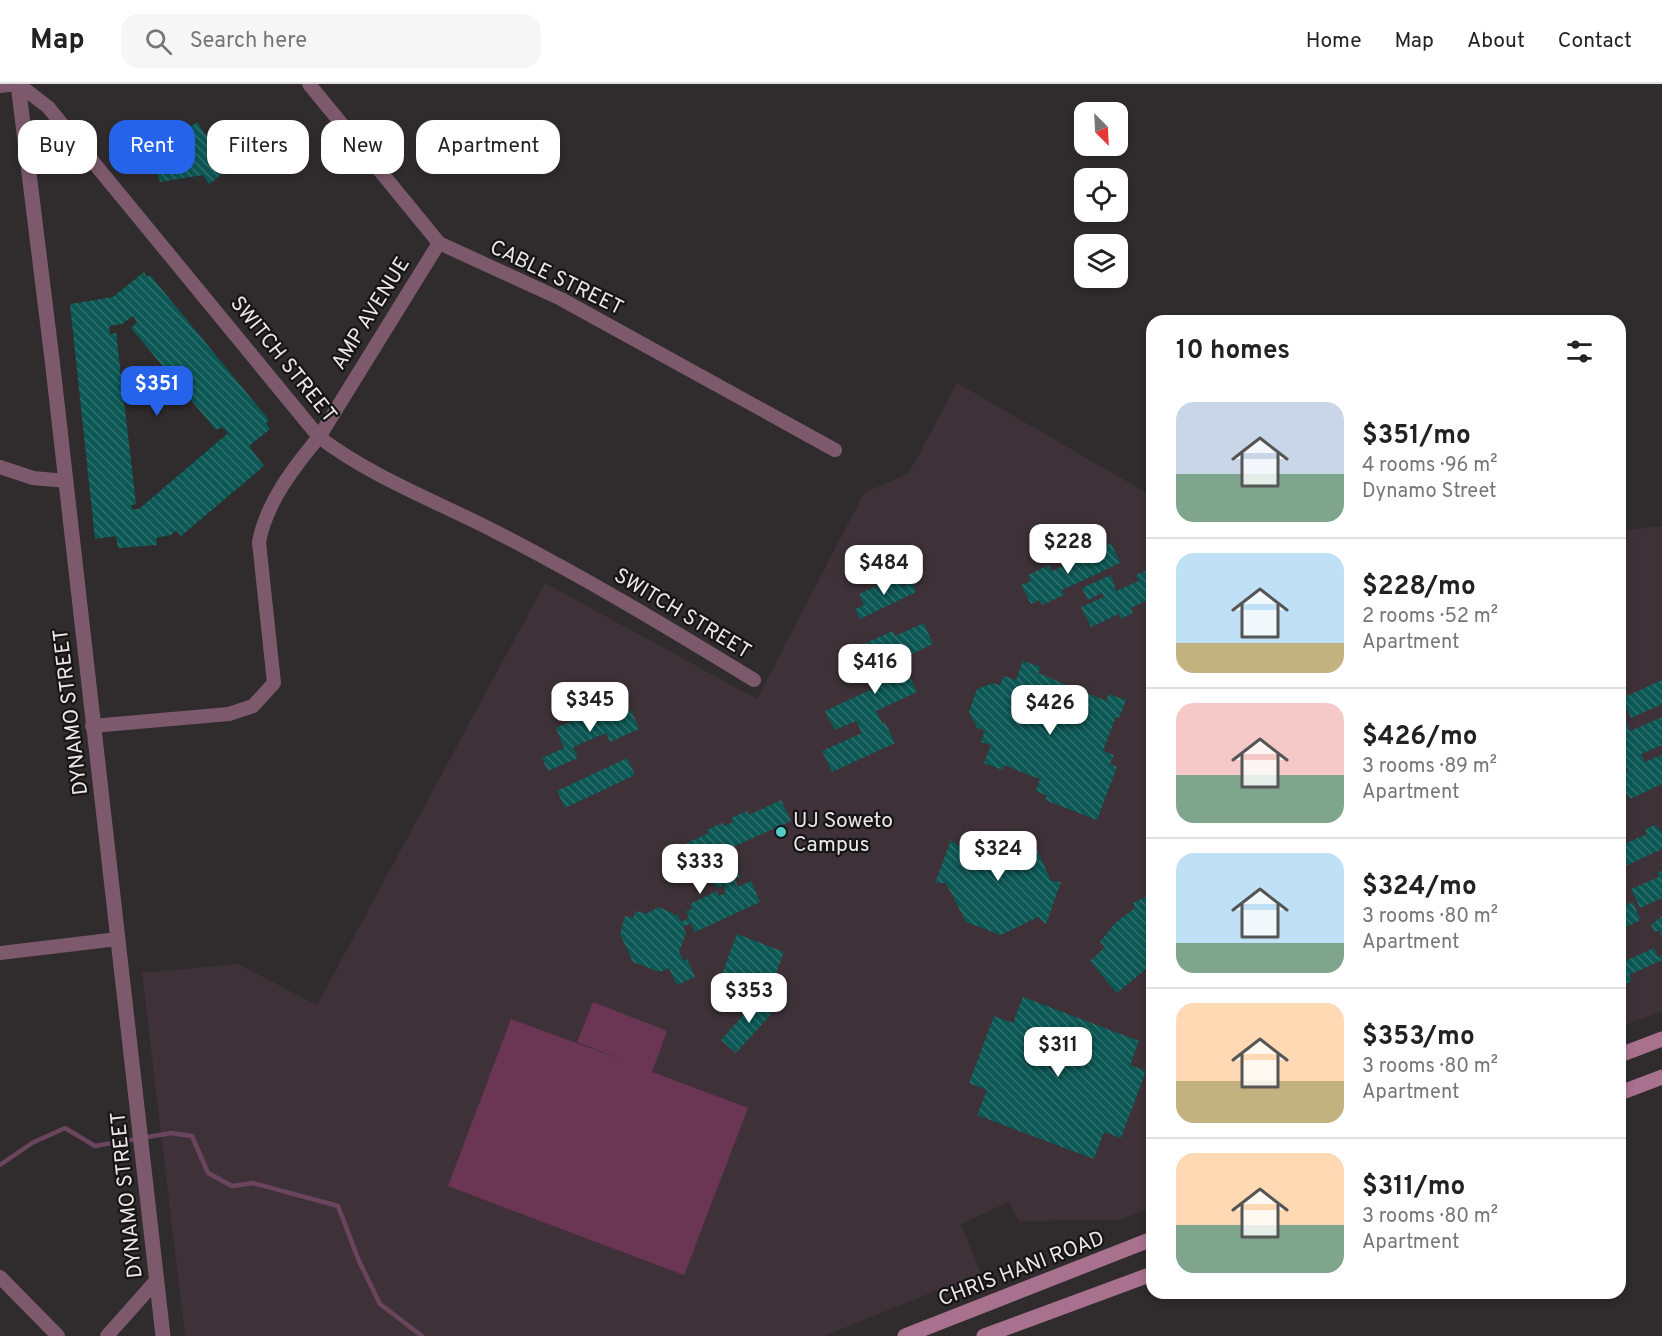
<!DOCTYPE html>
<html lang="en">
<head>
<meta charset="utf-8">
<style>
	:root { --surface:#fff; --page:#f6f6f6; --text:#222; --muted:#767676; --line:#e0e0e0; --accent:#2563eb }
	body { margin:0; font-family:Overpass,sans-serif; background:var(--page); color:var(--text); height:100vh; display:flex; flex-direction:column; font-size:22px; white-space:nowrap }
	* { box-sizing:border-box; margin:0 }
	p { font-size:20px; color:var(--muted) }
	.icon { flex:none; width:33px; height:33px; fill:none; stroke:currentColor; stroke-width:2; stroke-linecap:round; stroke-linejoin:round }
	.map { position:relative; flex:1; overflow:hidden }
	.side { position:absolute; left:1146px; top:231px; width:480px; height:984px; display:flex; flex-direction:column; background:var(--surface); border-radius:18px; box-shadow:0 3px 9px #0003 }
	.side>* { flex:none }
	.guide { position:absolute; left:18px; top:36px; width:570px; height:54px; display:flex; gap:12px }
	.needle { width:39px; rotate:156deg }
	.fabs { position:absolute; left:1074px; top:18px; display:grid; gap:12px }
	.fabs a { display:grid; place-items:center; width:54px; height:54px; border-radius:12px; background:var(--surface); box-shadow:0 3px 9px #0003; font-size:30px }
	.price { position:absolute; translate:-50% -51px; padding:0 14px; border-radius:12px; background:#fff; color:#222; font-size:20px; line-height:39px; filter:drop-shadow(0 2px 3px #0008) }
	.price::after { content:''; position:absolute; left:50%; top:36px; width:18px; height:14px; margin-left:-9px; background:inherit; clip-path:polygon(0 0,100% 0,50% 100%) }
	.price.on { background:var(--accent); color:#fff }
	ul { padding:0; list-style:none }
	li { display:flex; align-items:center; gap:18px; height:150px; padding:0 30px }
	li+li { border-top:2px solid var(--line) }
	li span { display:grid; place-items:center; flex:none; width:168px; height:120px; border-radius:18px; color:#555 }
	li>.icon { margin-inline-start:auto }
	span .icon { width:72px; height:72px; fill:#fffc; stroke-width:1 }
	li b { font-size:26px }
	h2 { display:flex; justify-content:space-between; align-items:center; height:72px; padding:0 30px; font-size:26px }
	.pill { padding:0 21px; border-radius:18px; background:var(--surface); box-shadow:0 3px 9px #0003; font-size:21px; line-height:54px }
	.pill.on { background:var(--accent); color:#fff }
	header { display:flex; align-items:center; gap:36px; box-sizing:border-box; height:84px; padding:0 30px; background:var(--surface); border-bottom:2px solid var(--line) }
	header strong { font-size:28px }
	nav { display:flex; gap:33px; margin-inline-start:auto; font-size:21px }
	.search { width:420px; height:54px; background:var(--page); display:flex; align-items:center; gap:15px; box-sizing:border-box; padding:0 21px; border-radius:18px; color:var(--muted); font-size:22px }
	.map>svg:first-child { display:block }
	.built { fill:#3e3238 }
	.green { fill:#6b3554 }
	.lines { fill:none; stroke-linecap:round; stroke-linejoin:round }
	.stream { stroke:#6b455e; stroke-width:4.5 }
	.building { fill:url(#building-back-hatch); fill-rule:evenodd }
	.minor { stroke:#7c5a6c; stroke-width:14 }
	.tertiary { stroke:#7c5a6c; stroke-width:15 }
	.secondary { stroke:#a8728f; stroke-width:15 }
	.poi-dot { fill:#55cdc6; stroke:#161415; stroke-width:2 }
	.labels { text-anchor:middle; stroke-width:4.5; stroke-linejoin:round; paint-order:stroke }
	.street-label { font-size:21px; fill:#ebe7e9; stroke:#161415 }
	.poi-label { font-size:21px; fill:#ebe7e9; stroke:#161415; text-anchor:start }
</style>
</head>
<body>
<header>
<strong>Map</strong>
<div class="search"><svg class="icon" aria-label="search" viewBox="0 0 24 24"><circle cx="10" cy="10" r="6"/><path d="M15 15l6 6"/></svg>Search here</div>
<nav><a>Home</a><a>Map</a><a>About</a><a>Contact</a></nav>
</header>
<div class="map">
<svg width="1662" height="1252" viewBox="0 0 1662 1252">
	<defs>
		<pattern id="building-back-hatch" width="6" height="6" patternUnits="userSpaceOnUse" patternTransform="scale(1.5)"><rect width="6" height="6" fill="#0c5855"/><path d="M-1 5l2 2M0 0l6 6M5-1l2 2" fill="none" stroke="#30706d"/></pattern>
	</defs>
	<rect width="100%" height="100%" fill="#302b2d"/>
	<path class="built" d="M957 299 1152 412V1123L1119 1136 1018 1137 1009 1118 961 1140 981 1189 824 1252H185L142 889 238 880 317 921 545 499 757 615 864 409 909 389Z
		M1662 442V927L1620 943V447Z"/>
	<path class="green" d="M593 918 667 947 652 988 748 1024 684 1191 448 1102 511 935 628 978 577 958Z"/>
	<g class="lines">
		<path class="stream" d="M0 1081 32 1059 65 1044 95 1062 171 1049 192 1052 208 1089 232 1102 253 1099 338 1122 359 1177 380 1220 422 1252"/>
	</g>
	<path class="building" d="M197 38 229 85 209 100 203 91 160 98 155 79 184 70 173 56Z
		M144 188 147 193 150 191 269 336 266 339 270 345 249 362 264 382 181 452 176 446 171 451 156 454 157 461 118 464 116 452 95 455 70 220 113 213ZM133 232 137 238 131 244 216 346 222 343 228 349 139 425H132L131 421 136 420 116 249 110 250 109 242 122 240Z
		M1111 459 1120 479 1062 506 1064 511 1042 521 1040 516 1031 520 1021 501 1031 497 1028 491 1049 481 1052 487Z
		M1152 484V525L1148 516 1131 524 1133 529 1121 535 1119 530 1091 543 1081 523 1104 513 1102 509 1088 516 1082 504 1111 491 1116 507 1139 497 1136 491Z
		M898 492 903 502 912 498 916 508 860 535 855 525 864 521 859 510Z
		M924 539 933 560 895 578 902 592 908 589 917 608 876 627 883 640 885 638 895 659 832 688 822 667 862 649 856 637 835 646 825 627 881 601 875 587 861 594 851 572 862 567 859 562 893 547 895 552Z
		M1023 577 1041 583 1038 589 1106 617 1108 610 1126 616 1119 634 1116 633 1103 667 1114 671 1110 680 1117 683 1097 736 1045 716 1047 712 1036 707 1040 695 1004 681 1003 686 984 679 991 661 981 658 985 646 977 644 969 628 977 605 993 599 1000 601 1004 592 1016 596Z
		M1662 596V620L1631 634 1625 621 1620 624V611L1626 608 1627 612Z
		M608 621 614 634 631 626 639 645 610 658 606 649 573 663 578 674 548 687 542 674 564 664 556 644Z
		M1620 624 1630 647 1662 633V661L1641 670 1645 678 1662 671V700L1630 715 1628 710 1620 714V690L1628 686 1624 678 1620 680Z
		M627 674 635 691 565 724 557 707Z
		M781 716 791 737 724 767 728 777 731 775 740 793 735 795 738 803 751 797 760 818 695 848 691 839 683 843 686 849 679 868 684 877 687 875 695 893 677 901 669 884 660 888 633 878 620 850 625 832 633 834 636 827 646 830 659 823 678 832 681 838 689 834 686 827 692 825 690 820 717 807 719 812 726 809 723 801 716 804 708 786 716 782 711 773 685 785 676 764 709 749 707 746 722 739 724 742 733 738 731 734 747 727 749 731Z
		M1655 741 1662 748V765L1621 784 1620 762 1647 750 1645 745Z
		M996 747 1035 761 1051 797 1061 798 1046 840 1038 833 1001 851 966 838 946 799H935L951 756 959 762Z
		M1662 787V814L1640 824 1631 805 1659 793 1657 789Z
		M1148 812 1152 817V880L1117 909 1090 877 1105 863 1100 858 1115 839 1135 824 1133 819Z
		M1633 818 1640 836 1620 846V824Z
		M1662 832V853L1659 846 1655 848 1651 841Z
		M737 850 784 868 766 916 719 898Z
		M1654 864 1658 873 1662 871V876L1629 891 1632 897 1623 901 1620 895V871L1623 878Z
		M776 913 782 918 736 969 721 956 756 917 763 923Z
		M1023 913 1139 957 1130 981 1146 987 1121 1054 1104 1048 1094 1075 977 1031 987 1006 969 999 994 932 1013 939Z"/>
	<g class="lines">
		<path class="minor" d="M309 0 439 159 561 215 835 366
			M0 2 18 0 48 23 319 353C373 394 436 417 496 448 584 493 669 544 754 596
			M0 383 33 394 66 397
			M92 642 229 630 253 622 274 599 259 458C266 419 294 383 319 353L439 159
			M0 869 118 855
			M0 1193 58 1252
			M107 1252 155 1198"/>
		<path class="tertiary" d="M18 0 52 275 163 1252"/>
		<path class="secondary" d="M1620 971 1662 955
			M1620 1009 1662 993
			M905 1252 1152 1155
			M984 1252 1152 1190"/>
	</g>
	<circle class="poi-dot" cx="781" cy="748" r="6"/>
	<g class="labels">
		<g class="street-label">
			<text transform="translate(557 193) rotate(26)" y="7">CABLE STREET</text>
			<text transform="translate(370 229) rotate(-58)" y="7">AMP AVENUE</text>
			<text transform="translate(284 275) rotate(51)" y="7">SWITCH STREET</text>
			<text transform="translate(683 529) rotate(31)" y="7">SWITCH STREET</text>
			<text transform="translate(70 628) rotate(-97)" y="7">DYNAMO STREET</text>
			<text transform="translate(126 1111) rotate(-96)" y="7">DYNAMO STREET</text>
			<text transform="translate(1021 1184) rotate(-21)" y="7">CHRIS HANI ROAD</text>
		</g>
		<g class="poi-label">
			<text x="793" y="743">UJ Soweto<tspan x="793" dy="24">Campus</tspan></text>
		</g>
	</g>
</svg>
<div class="fabs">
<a><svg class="needle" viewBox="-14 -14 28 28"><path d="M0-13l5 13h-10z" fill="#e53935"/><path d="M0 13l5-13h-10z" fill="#767676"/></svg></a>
<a><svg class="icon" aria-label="locate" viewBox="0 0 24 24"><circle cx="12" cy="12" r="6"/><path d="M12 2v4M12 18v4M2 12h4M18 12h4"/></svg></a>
<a><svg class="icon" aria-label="layers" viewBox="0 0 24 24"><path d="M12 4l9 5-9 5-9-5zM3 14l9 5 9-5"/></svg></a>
</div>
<b class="price on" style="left:157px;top:333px">$351</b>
<b class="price" style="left:1068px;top:491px">$228</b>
<b class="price" style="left:884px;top:512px">$484</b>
<b class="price" style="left:875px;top:611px">$416</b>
<b class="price" style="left:590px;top:649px">$345</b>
<b class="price" style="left:1050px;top:652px">$426</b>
<b class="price" style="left:998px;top:798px">$324</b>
<b class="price" style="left:700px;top:811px">$333</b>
<b class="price" style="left:749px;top:940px">$353</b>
<b class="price" style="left:1058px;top:994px">$311</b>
<div class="guide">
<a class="pill">Buy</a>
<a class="pill on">Rent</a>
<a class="pill">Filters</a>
<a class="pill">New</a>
<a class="pill">Apartment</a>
</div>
<section class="side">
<h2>10 homes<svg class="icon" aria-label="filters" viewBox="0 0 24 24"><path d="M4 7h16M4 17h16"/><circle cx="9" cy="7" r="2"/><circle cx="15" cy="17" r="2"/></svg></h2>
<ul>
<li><span style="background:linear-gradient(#c9d6e8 60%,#7fa58c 0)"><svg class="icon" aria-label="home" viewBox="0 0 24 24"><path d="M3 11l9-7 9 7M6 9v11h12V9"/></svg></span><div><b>$351/mo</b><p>4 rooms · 96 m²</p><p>Dynamo Street</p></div></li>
<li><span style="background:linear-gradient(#bfe0f5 75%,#c2b280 0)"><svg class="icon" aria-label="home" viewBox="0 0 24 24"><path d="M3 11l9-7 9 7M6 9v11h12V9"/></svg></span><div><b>$228/mo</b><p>2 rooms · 52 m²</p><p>Apartment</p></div></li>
<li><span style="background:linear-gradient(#f6c9c9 60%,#7fa58c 0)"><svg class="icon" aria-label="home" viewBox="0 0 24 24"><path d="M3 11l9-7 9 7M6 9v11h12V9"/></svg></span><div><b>$426/mo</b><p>3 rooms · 89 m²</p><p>Apartment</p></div></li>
<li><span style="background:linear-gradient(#bfe0f5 75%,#7fa58c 0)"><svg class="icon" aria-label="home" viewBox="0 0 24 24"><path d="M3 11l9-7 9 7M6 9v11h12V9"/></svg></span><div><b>$324/mo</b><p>3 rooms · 80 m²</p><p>Apartment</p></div></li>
<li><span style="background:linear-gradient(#ffd9b3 65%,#c2b280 0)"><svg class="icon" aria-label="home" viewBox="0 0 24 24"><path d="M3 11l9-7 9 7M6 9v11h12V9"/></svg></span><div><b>$353/mo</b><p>3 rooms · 80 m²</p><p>Apartment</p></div></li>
<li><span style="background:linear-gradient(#ffd9b3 60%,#7fa58c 0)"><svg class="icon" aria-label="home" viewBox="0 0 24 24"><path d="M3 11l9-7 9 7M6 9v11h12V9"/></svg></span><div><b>$311/mo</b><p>3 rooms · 80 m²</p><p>Apartment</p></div></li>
</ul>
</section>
</div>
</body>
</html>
